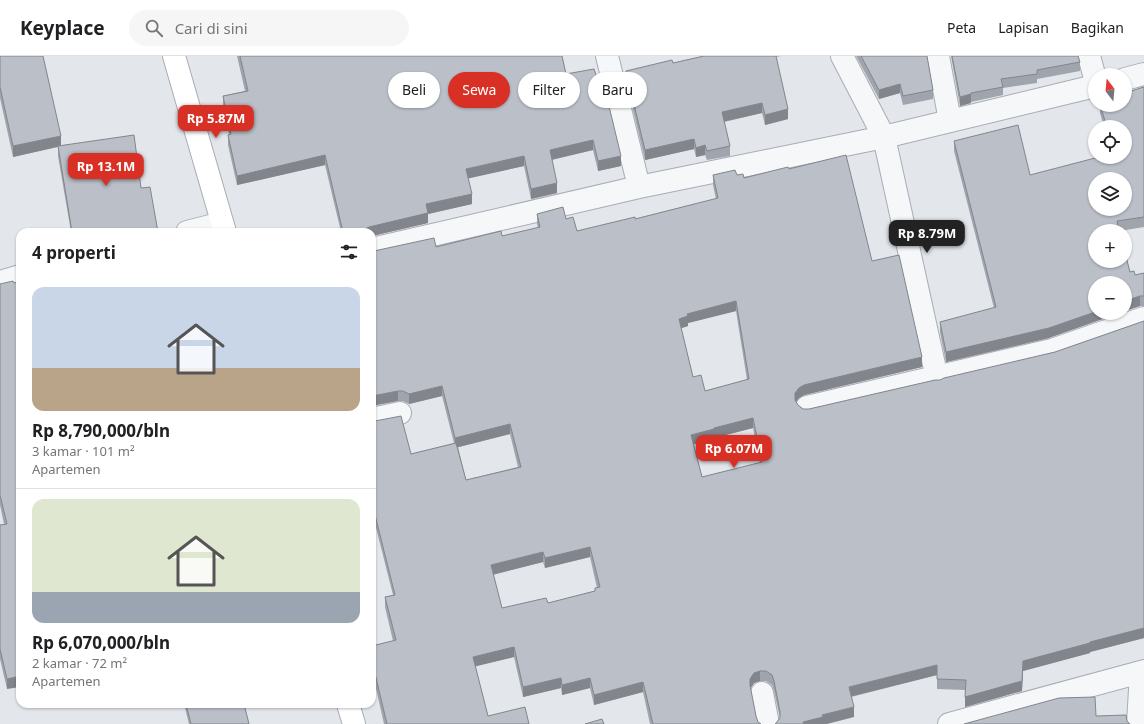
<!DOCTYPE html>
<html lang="id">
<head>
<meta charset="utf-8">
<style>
	:root { --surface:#fff; --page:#f6f6f6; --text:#202124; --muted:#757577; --line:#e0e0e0; --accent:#d93025 }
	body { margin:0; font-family:"Noto Sans",sans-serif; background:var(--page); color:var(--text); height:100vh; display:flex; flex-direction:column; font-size:15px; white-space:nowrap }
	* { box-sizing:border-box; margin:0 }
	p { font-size:13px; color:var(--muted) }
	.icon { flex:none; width:22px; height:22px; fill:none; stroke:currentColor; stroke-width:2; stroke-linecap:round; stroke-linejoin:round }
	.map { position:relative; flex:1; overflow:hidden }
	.details { position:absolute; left:16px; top:172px; width:360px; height:480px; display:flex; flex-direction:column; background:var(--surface); border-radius:12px; box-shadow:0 1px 3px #0004 }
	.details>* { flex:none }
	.hud { position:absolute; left:388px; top:16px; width:380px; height:36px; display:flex; gap:8px }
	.needle { width:26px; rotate:344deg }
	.tools { position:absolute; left:1088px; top:12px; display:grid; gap:8px }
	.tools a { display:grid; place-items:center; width:44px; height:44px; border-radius:50%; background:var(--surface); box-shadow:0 1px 3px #0004; font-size:20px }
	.price { position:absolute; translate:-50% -34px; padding:0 9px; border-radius:8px; background:var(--accent); color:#fff; font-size:13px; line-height:26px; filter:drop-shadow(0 1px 2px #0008) }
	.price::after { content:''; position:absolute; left:50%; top:24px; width:12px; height:9px; margin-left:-6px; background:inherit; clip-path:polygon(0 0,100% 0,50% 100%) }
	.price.active { background:#222; color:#fff }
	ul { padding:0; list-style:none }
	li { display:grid; align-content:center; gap:8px; height:212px; padding:0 16px }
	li+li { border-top:1px solid var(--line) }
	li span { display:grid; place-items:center; height:124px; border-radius:12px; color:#555 }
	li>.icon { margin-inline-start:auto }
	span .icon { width:72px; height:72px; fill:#fffc; stroke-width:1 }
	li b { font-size:17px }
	h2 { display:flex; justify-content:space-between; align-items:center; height:48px; padding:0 16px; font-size:17px }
	.pill { padding:0 14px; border-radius:18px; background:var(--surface); box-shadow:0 1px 3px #0004; font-size:14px; line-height:36px }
	.pill.active { background:var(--accent); color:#fff }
	header { display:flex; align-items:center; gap:24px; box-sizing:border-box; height:56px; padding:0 20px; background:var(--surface); border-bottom:1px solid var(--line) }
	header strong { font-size:19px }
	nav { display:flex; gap:22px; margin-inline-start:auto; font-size:14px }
	.search { width:280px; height:36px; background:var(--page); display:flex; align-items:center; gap:10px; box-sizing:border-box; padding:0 14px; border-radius:22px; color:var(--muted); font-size:15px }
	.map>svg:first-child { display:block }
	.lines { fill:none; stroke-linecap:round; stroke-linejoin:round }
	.street-casing { stroke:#a8acb5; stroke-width:24 }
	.secondary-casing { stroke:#a8acb5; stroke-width:24 }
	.street { stroke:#f6f7f9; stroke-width:22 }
	.secondary { stroke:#fff; stroke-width:22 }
	.wall { fill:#a0a4ac; fill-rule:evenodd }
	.shaded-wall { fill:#82868c }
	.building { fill:#babfc8; stroke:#82868c; fill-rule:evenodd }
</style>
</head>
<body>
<header>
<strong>Keyplace</strong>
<div class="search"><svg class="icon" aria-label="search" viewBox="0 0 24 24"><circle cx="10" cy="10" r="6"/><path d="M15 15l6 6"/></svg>Cari di sini</div>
<nav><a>Peta</a><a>Lapisan</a><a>Bagikan</a></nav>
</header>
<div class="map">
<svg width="1144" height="668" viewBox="0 0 1144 668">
	<rect width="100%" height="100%" fill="#e3e6eb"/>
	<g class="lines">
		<defs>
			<path id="street" d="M607 0 639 131
				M842 0 884 81 937 322
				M938 0 950 65
				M1089 0 1095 22
				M1125 23 1144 18
				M187 176 222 167
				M372 193 639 131 884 81 1095 30
				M0 226 20 220
				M807 351 1052 294 1144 262
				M372 363 400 357
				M762 637 768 668
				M949 668 1144 615
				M1138 668 1141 616"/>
			<path id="secondary" d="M174 0 225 176
				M348 648 354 668"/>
		</defs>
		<use href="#street" class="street-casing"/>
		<use href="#secondary" class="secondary-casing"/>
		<use href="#street" class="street"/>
		<use href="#secondary" class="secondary"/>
	</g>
	<path class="wall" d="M0 0 61 89 141 132 158 176H71L58 100V91L13 101 0 42Z
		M237 0H562L566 18 597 22 621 110 598 115 593 94 552 104 557 137 531 143 524 110 468 122 472 148 428 158V167L372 180V176H341L325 109 237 129 228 89V79H229L223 50V40L245 35Z
		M704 0H781L776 1 788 63 765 69 762 57 724 66 730 90V100L707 104 705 99 696 101 694 93 645 104 626 25V15L673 7Z
		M856 0H927L933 34V43L903 49 900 37 879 43Z
		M951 0H1078L1080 6V15L1037 23V27L1003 32V39L971 46V47L960 50Z
		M1144 31V171L1120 175 1130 216 1135 219 1144 217V250H1140L1125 255V227L1049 282 946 306 940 276V266L994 252 954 95V85L1030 119 1125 101V71H1104L1100 57V49H1125Z
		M789 113 872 205 922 311 804 339 799 342 796 346 798 349 803 353H809L940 324 1055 296 1144 265V582L1090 596V597L1023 615 1022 635 965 651 966 634 937 633V619L851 641 854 661 776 667 780 662 774 635 772 629 766 625H760L754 627 750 633 756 660 758 666 761 668H650L643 636 594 649 590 632 562 639 561 632 523 641 514 601 475 610 488 660 529 668H384L372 615V590L393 585 385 551V541L393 539 372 456V365L411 398 454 387 442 340 409 348 403 345H398L374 195 436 191 502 180 538 172 537 168V158L566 163 577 175 635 163 716 143 713 129V119H737L744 122ZM736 255 747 324 705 335 693 321 681 272 688 270V267ZM753 372 760 407 702 421 694 388 714 383V382ZM510 378 518 411 466 424 458 391ZM590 501 597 532H595V535L548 547 502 552 493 519 543 506 545 512Z
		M14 227 7 633 0 603V469L4 468 0 449V228Z
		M185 648H244L249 668H189L185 652Z"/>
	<path class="shaded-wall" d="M900 28V37L879 43V34Z
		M971 38V47L960 50V41Z
		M762 47V57L722 66V56Z
		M788 53V63L765 69V59Z
		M61 80V90L13 101V90Z
		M694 83V93L645 104V94Z
		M593 84V94L550 104V94Z
		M705 89V99L696 101V92Z
		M325 99V109L237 129V120Z
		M524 100V110L466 123V113Z
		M621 100V110L598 115V105Z
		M557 127V137L531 143V133Z
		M472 138V148L428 158V167L372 180V176H362L363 174 369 171 426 148Z
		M1140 240V250L1125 255V245Z
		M736 245V255L688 267V270L679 273V263L687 258Z
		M1095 256V257H1120L1049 282 946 306V296Z
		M922 301V311L804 339 799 342 795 347V337L799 332 804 329Z
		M442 330V340L409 348V338Z
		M398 335V345L372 350V340Z
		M753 362V372L714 382V383L691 389V379L714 372Z
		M510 368V378L455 392V382Z
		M590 491V501L545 512V502Z
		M543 496V506L491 519V509Z
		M1144 572V582L1090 596V597L1023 615 1022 635 965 651V641L1023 605 1090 586Z
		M514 591V601L473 611V601Z
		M937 609V619L849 641V631Z
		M760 615V625L754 627 750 633V623L754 617Z
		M20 620V631L7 633V623Z
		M561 622V632L523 641V631Z
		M590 622V632L562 639V629Z
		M643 626V636L594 649V639Z
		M854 651V661L827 668H803V666L822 659Z"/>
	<path class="building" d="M0 0H43L61 80 13 90 0 31Z
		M240 0H562L566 18 594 13 597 22 602 21 621 100 598 105 593 84 550 94 557 127 531 133 524 100 466 113 472 138 426 148 428 157 369 171 363 174 362 176H343L325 99 237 120 228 79 231 78 223 40 248 35Z
		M704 0H776L788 53 765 59 762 47 722 56 730 90 707 95 705 89 696 92 694 83 645 94 626 15 672 4 673 7Z
		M861 0H927L933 34 903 40 900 28 879 34Z
		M952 0H1078L1080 6 1037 14V18L1001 23 1003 31 971 37V38L960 41Z
		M1144 31V161L1117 165 1119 175H1095V205H1125V197L1130 216 1134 215 1135 219 1144 217V240H1140L1125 245V227H1095V256L1049 272 946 296 940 266 996 251 954 85 1018 69 1030 119 1099 101H1125V71H1107L1100 49H1125V37ZM1095 123H1125V153H1095Z
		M134 79 141 132 150 131 158 176H72L58 90Z
		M846 99 872 205 899 199 922 301 804 329 799 332 795 337V344L798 349 803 353H809L935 324H940L944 322 1055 296 1144 265V572L1090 586V587L1023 605 1022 625 965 641 966 624 937 623V609L849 631 854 651 822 659 823 661 803 666 804 668H775L776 667 780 662V656L774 625 772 619 766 615H760L754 617 750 623V629L756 660 758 666 761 668H653L643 626 594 639 590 622 562 629 561 622 523 631 514 591 473 601 488 660 525 651 529 668H387L372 605V590L396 584 385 541 395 539 372 447V365H375L401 360 411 398 456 387 466 424 521 411 510 368 455 382 442 330 409 338 403 335H398L372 340V195H374L434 182 436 191 501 175 502 180 540 171 537 158 563 151 566 163 573 161 577 175 635 161V163L718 142 713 119 735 114 737 119 743 118 744 122 788 111 789 113ZM736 245 749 323 705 335 701 319 693 321 679 263 688 260 687 258ZM753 362 762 406 702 421 691 379 714 373V372ZM590 491 600 531 595 532V535L548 547 546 542 502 552 491 509 543 496 545 502Z
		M177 174 181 176H167Z
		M13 225 14 227 20 225V620L7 623 0 593V469L7 468 0 439V228Z
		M1095 641 1096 660 1126 659 1127 665 1130 668H964L1059 642Z
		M186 648H244L249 668H191Z
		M602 663 604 668H585Z"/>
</svg>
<div class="tools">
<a><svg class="needle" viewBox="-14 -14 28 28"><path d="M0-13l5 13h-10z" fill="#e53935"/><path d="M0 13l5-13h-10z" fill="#757577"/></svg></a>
<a><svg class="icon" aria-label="locate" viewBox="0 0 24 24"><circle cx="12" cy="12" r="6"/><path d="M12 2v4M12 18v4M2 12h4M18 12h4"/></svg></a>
<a><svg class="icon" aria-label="layers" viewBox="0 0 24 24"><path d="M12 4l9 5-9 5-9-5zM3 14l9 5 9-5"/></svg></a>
<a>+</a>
<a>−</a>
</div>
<b class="price" style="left:216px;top:83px">Rp 5.87M</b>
<b class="price" style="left:106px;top:131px">Rp 13.1M</b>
<b class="price active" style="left:927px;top:198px">Rp 8.79M</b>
<b class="price" style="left:734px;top:413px">Rp 6.07M</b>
<div class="hud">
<a class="pill">Beli</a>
<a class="pill active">Sewa</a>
<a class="pill">Filter</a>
<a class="pill">Baru</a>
</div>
<section class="details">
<h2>4 properti<svg class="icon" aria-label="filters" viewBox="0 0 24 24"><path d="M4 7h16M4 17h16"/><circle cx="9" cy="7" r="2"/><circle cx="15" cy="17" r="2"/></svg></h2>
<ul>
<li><span style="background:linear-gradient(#c9d6e8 65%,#b9a48a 0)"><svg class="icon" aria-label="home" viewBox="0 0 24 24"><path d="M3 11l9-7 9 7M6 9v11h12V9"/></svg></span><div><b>Rp 8,790,000/bln</b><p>3 kamar · 101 m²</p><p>Apartemen</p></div></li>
<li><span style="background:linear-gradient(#dfe7d0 75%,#9aa5b1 0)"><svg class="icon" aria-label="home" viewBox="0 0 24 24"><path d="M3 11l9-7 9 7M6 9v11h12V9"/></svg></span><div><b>Rp 6,070,000/bln</b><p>2 kamar · 72 m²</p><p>Apartemen</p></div></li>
</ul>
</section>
</div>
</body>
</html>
